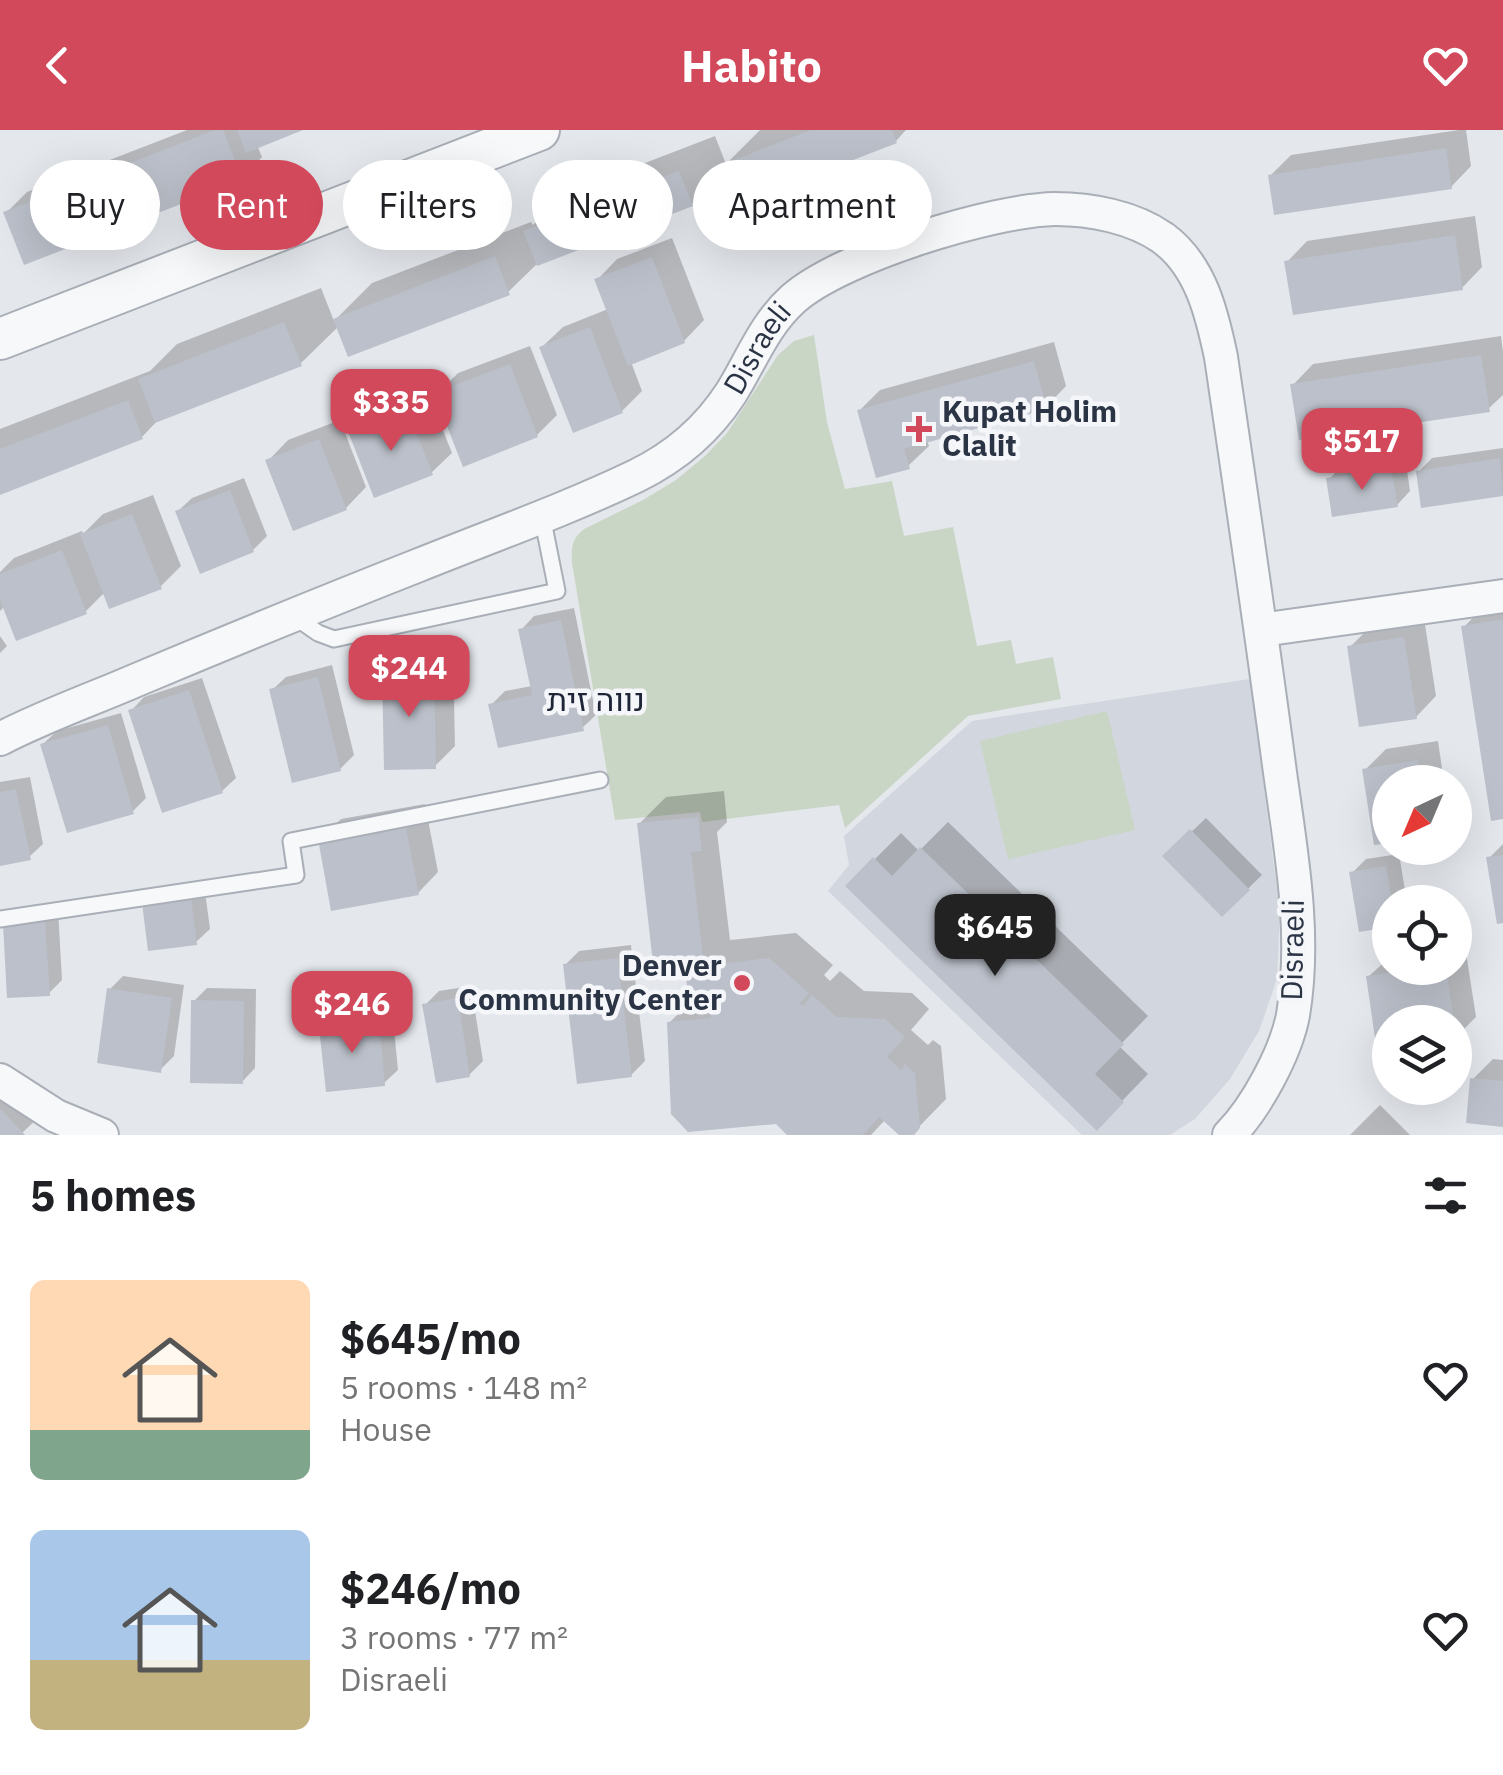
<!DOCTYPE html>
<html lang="en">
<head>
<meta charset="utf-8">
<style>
	:root { --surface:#fff; --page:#f2f2f2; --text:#202124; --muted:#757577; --accent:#d1495b }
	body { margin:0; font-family:"IBM Plex Sans",Heebo,sans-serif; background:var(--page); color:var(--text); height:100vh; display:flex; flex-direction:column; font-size:38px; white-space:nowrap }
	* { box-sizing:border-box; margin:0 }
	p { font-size:32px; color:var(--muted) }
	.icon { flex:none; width:55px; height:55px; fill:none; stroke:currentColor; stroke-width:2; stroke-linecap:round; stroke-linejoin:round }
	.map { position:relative; height:1005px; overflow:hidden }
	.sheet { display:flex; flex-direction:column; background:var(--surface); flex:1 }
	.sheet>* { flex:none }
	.guide { position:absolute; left:30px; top:30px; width:1000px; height:90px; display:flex; gap:20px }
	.needle { width:65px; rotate:224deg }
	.fabs { position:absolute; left:1372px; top:635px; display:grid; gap:20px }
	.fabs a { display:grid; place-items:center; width:100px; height:100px; border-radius:50%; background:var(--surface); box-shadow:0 10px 40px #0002; font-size:50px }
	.price { position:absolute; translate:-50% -85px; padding:0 22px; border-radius:20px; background:var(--accent); color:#fff; font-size:32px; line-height:65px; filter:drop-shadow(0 2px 5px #0008) }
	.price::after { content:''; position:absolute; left:50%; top:60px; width:30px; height:22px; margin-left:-15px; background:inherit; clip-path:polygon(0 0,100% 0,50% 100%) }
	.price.current { background:#222; color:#fff }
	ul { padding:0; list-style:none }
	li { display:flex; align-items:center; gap:30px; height:250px; padding:0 30px }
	li span { display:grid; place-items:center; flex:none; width:280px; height:200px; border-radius:15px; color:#555 }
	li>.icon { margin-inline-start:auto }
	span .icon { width:120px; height:120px; fill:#fffc; stroke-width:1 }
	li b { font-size:42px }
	h2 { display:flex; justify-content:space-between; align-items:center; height:120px; padding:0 30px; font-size:42px }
	.tag { padding:0 35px; border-radius:45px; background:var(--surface); box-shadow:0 10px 40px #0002; font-size:35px; line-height:90px }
	.tag.current { background:var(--accent); color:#fff }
	header { display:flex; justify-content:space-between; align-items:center; height:130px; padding:0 30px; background:var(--accent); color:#fff; font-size:45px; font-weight:800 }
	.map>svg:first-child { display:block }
	.built { fill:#d2d6de }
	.green { fill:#c9d6c5 }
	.shadow { fill:#0003 }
	.building { fill:#bbc0ca }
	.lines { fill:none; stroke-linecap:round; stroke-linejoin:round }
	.service-casing { stroke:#a9aeb7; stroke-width:19 }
	.minor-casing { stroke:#a9aeb7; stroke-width:36 }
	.tertiary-casing { stroke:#a9aeb7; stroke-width:44 }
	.service { stroke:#f7f8fa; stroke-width:15 }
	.minor { stroke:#f7f8fa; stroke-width:32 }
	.tertiary { stroke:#f7f8fa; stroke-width:40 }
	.poi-dot { fill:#d1495b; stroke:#f4f6f9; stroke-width:4 }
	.labels { text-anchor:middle; stroke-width:9; stroke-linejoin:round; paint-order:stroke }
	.street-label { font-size:30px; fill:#2b3445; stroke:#f4f6f9 }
	.poi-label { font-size:30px; font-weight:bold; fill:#2b3445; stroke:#f4f6f9; text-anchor:start }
	.neighbourhood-label { font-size:32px; fill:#1d2536; stroke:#f4f6f9 }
</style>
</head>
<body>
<header><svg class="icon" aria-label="back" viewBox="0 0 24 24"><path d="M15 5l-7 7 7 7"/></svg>Habito<svg class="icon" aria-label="heart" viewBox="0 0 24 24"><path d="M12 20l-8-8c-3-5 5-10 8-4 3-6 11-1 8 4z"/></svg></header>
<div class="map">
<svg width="1503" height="1005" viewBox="0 0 1503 1005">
	<rect width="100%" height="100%" fill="#e4e7ec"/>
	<path class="built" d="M1250 549 1280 783 1277 849 1259 901 1230 949 1195 989 1170 1005H1082L828 761 849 735 844 706 972 591Z"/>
	<path class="green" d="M814 205 827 292 845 359 892 351 904 406 953 397 977 516 1011 510 1016 534 1053 527 1061 569 968 586 845 698 839 675 702 692 700 682 615 690 572 433C571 417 572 407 586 398L643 370 676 350 705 326 727 303 778 225 794 211Z
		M1107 581 1135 700 1008 729 980 611Z"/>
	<path class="shadow" d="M187 0H296L257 15 262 27 242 48 6 83 27 62Z
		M760 0H906L896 11 726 40 692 74 537 134 508 162 339 196 300 234 160 288 142 307 0 362V299L150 241 177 214 321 158 334 191 372 153 531 92 533 95 562 65 715 6 726 34Z
		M1459 0H1466L1471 36 1451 57 1271 45 1291 25Z
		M1475 86 1482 137 1462 158 1287 132 1307 111Z
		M672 108 704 190 684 211 631 232 642 261 622 281 542 217 563 197 608 179 597 150 617 129Z
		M1501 206 1503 222V265L1488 279 1293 255 1313 234Z
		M1054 212 1066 256 1046 277 927 310 929 316 908 336 860 280 880 260Z
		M530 216 557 285 537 305 437 264 458 243Z
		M428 263 452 323 431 343 352 305 373 285Z
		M340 290 366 357 346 378 268 331 288 310Z
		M1503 318V363L1423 375 1418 342 1432 328Z
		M1405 326 1410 361 1397 375 1329 349 1343 335Z
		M244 348 267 406 253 420 178 381 192 368Z
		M153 365 181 436 160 457 105 462 85 482 5 476 0 481V442L14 428 82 401 83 404 103 384Z
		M1503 473V686L1464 497 1484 476Z
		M574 478 596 585 582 598 491 575 505 561 532 556 521 500 534 486Z
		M1424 488 1436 566 1416 587 1350 517 1370 497Z
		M0 506 7 516 0 523Z
		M453 519 455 616 435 636 384 541 405 521Z
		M332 535 354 625 340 639 272 560 286 547Z
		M202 548 236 648 222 661 131 581 144 567Z
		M121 583 146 668 132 682 43 614 57 601Z
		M1438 611 1444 652H1390V710L1365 640 1386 619Z
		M30 647 43 714 29 727 0 733V652Z
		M724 661 727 692 717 702 730 810 796 803 833 835 824 845 830 851 840 841 864 861 912 863 929 879 911 900 928 915 933 910 941 916 946 969 911 1005H903L885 990 871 1005H790L669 893 701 861 688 836 639 694 666 667Z
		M425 674 438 742 418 763 320 710 341 689Z
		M1206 688 1262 745 1222 784 1166 726Z
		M948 692 1148 886 1119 916 1148 944 1097 997 848 756 901 703 919 721Z
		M1503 714V791L1489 728Z
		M1399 724 1407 772H1390V794L1352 743 1366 729Z
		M204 754 210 799 196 812 158 760Z
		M58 779 62 850 49 863 5 795Z
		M631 815 645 931 631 945 565 835 579 821Z
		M1465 816 1476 887 1455 908V892H1390V918L1368 847 1390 827V838H1455V817Z
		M123 846 184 855 174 926 160 940 110 859Z
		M471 856 483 931 469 945 425 875 439 861Z
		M207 858 256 859 255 938 242 952 193 872Z
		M392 878 398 940 384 953 322 898 335 884Z
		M1493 929 1503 930V995L1473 949Z
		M0 936 43 983 20 1005H0Z
		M1380 975 1410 1005H1350Z"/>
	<path class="building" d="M215 0H223L243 50 24 135 3 82Z
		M237 0H303L246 23Z
		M811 0H892L897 13 737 75 721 35Z
		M1446 18 1452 59 1274 85 1268 45Z
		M679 41 693 76 537 136 523 101Z
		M1455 105 1463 160 1293 185 1284 131Z
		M495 126 510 165 348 227 333 189Z
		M652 127 685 213 628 236 594 149Z
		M284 192 302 236 155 293 138 249Z
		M590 197 623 283 573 303 539 217Z
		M1481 225 1490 282 1299 310 1290 254Z
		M1034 231 1047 279 904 319 910 339 876 348 857 280Z
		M510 234 538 307 463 337 434 263Z
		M128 270 143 309 0 365V319Z
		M408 281 433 345 374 368 349 304Z
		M319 309 347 380 293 401 265 330Z
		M1500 328 1503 366 1421 378 1416 341Z
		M1391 338 1398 377 1332 387 1326 348Z
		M230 360 254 422 200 444 175 381Z
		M132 384 162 459 109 479 80 404Z
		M62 420 87 484 16 511 0 470V444Z
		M1503 489V689L1491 691 1461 496Z
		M561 490 584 601 498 618 488 574 532 565 518 499Z
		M1404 507 1417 589 1359 597 1347 516Z
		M434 539 436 639 384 640 382 540Z
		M318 547 341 641 292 653 269 559Z
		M189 560 223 663 162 683 128 580Z
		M108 595 134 684 67 703 40 614Z
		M1418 630 1421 652H1390V713L1374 715 1362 639Z
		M16 659 31 730 0 736V662Z
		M698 687 702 721 691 722 704 836 769 828 809 863 800 873 803 876 812 865 837 887 885 889 905 907 887 927 901 940 905 934 915 943 920 998 914 1005H899L879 987 863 1005H787L776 994 688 1002 671 984 667 892 711 888 709 863 688 864 685 839 654 842 637 693Z
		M405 693 419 765 331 781 318 709Z
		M1190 699 1250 760 1222 787 1162 726Z
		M920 717 1124 914 1095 944 1124 972 1097 1001 845 756 873 727 892 746Z
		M1503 725V793L1497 794 1486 727Z
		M1386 736 1392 772H1390V797L1359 802 1349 742Z
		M191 767 197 815 148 821 142 773Z
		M45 792 50 866 7 868 3 794Z
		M618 828 632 947 577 954 563 834Z
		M1426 838H1446L1454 892H1390V920L1377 922 1366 846Z
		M107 858 172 868 161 943 97 933Z
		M458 868 470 947 436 953 422 874Z
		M191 870 244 871 243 954 190 953Z
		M379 891 385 956 326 962 319 897Z
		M1470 948 1503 951V997L1466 993Z
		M0 978 25 1005H0Z"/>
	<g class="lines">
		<defs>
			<path id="service" d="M295 487 318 503 334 509 557 461 542 386
				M0 789 296 745 291 711 600 650"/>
			<g id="minor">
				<path d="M1261 500 1503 466"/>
				<path id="s1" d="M0 609C44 586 93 569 139 549 232 510 325 472 419 435 491 406 565 380 636 346 675 327 707 300 731 263 751 231 764 195 793 169 840 127 992 80 1055 79 1091 79 1133 87 1163 108 1201 136 1212 184 1221 227 1241 363 1261 499 1279 635 1290 717 1307 802 1293 885 1286 922 1256 978 1229 1005"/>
				<path d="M0 950 56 986 102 1005"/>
			</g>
			<path id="tertiary" d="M0 209 539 0"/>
		</defs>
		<use href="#service" class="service-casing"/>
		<use href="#minor" class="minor-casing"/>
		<use href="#tertiary" class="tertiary-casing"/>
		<use href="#service" class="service"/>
		<use href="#minor" class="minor"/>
		<use href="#tertiary" class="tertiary"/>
	</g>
	<g class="poi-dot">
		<path d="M914 284h10v10h10v10h-10v10h-10v-10h-10v-10h10z"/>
		<circle cx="742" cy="853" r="10"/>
	</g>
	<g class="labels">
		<g class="street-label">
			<text dy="10" stroke="none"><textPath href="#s1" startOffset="868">Disraeli</textPath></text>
			<text transform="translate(1293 820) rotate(-89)" y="10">Disraeli</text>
		</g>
		<g class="poi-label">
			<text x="942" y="292">Kupat Holim<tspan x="942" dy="34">Clalit</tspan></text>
			<text x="722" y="846" text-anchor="end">Denver<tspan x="722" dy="34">Community Center</tspan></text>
		</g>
		<g class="neighbourhood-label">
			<text x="596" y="581">נווה זית</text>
		</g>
	</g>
</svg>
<div class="fabs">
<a><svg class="needle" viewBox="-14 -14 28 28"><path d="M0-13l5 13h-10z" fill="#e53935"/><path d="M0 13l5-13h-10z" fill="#757577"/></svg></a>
<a><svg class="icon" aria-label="locate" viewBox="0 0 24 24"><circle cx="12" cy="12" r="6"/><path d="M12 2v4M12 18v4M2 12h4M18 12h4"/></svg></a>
<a><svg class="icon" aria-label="layers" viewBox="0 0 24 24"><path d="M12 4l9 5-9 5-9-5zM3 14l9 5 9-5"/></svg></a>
</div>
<b class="price" style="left:391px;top:324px">$335</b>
<b class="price" style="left:1362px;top:363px">$517</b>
<b class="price" style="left:409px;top:590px">$244</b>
<b class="price current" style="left:995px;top:849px">$645</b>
<b class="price" style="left:352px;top:926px">$246</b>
<div class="guide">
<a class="tag">Buy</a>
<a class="tag current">Rent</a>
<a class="tag">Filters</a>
<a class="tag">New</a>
<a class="tag">Apartment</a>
</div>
</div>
<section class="sheet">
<h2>5 homes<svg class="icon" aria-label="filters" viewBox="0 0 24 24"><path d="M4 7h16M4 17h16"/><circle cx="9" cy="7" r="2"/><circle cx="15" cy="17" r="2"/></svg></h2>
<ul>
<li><span style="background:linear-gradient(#ffd9b3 75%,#7fa58c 0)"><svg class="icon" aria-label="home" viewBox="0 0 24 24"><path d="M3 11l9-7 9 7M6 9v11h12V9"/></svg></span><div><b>$645/mo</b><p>5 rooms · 148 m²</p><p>House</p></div><svg class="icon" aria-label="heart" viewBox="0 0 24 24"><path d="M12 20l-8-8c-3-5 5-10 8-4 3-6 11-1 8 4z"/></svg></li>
<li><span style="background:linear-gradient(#a9c7e8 65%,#c2b280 0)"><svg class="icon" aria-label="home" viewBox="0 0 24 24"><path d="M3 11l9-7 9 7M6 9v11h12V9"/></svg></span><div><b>$246/mo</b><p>3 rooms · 77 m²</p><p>Disraeli</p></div><svg class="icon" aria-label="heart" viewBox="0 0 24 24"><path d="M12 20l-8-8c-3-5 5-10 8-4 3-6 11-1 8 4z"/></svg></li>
</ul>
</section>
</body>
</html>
